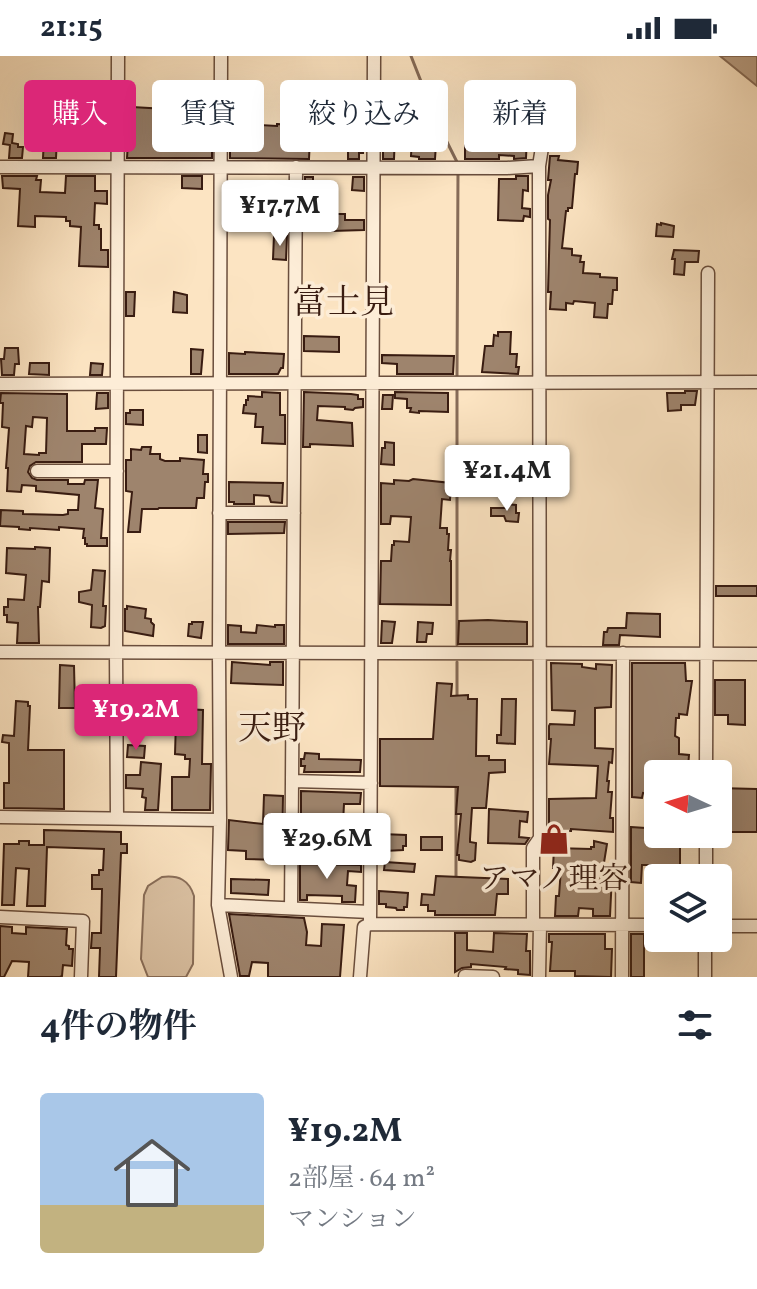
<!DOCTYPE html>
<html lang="ja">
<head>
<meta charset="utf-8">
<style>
	:root { --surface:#fff; --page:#f6f6f7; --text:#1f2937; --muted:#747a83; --accent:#db2777 }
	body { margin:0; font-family:Vollkorn,"Noto Serif JP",serif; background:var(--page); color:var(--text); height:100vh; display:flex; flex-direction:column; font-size:30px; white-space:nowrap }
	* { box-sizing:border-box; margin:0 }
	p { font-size:26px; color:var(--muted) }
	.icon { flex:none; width:44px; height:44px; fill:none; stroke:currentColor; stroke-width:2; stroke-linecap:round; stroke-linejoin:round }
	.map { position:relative; height:921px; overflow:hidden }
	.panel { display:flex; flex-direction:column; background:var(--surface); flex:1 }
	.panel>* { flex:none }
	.guide { position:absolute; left:24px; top:24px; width:710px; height:72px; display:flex; gap:16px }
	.needle { width:52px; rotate:274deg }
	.buttons { position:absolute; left:644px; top:704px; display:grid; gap:16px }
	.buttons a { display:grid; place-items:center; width:88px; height:88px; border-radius:8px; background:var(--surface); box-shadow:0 8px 32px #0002; font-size:40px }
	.price { position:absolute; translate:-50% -68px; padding:0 18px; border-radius:8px; background:#fff; color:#222; font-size:26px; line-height:52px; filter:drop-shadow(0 2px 4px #0008) }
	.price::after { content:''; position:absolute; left:50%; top:48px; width:24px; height:18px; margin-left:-12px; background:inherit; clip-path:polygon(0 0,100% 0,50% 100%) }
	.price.current { background:var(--accent); color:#fff }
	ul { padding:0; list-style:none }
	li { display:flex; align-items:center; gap:24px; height:200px; padding:0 40px }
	li span { display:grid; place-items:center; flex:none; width:224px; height:160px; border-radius:8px; color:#555 }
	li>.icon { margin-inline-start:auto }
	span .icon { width:96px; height:96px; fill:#fffc; stroke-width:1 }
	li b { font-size:34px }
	h2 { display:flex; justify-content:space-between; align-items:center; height:96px; padding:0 40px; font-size:34px }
	.tag { padding:0 28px; border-radius:8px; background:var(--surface); box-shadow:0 8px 32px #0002; font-size:28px; line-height:72px }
	.tag.current { background:var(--accent); color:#fff }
	.status { display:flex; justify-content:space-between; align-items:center; height:56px; padding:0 40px; background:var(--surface); direction:ltr }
	.status svg { height:22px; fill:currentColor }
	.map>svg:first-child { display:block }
	.green { fill:#dbc2a4; stroke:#8a6f5a; stroke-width:2 }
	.water { fill:#baa086; stroke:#866b57; stroke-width:2 }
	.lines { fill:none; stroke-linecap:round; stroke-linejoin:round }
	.stream { stroke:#866b57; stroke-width:3 }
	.building { fill:#9e846d; stroke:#391c11; stroke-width:2; fill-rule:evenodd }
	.minor-casing { stroke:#6a4e3d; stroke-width:15 }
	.minor { stroke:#fdedd7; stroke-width:12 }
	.labels { text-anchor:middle; stroke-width:7; stroke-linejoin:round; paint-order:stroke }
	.poi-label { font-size:30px; fill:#391c11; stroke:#fdedd7 }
	.quarter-label { font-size:34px; fill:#391c11; stroke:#fdedd7 }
</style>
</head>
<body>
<div class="status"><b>21:15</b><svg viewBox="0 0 49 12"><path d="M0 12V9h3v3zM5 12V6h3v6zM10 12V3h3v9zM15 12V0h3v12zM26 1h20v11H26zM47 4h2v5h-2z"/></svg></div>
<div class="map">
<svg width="757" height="921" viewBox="0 0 757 921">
	<rect width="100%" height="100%" fill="#fce4c2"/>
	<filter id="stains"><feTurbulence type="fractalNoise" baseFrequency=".0025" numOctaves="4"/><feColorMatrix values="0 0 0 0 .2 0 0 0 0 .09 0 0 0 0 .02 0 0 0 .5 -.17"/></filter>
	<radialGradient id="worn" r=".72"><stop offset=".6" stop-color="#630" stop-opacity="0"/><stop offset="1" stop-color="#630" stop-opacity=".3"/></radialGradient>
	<path class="green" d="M162 821C179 819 189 824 194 840L193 908 186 921H148L141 903 144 839 148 830Z"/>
	<path class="water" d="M720 0H757V30Z"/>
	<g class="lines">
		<path class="stream" d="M411 0 437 66 457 106
			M457 320 458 116
			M457 589V333
			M457 642V606
			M456 822V729"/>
	</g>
	<path class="building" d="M97 42 109 43V54L104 53 103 74H105V95L93 94V56H96Z
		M132 51 166 53 165 60 171 61H205V68H209V91L212 92V102H127L129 69Z
		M388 65 399 66V80L395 79 394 103H383V82H387Z
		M469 65 482 66 481 72 496 73V66L505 67V79L527 81 526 102 514 103V100L499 99V103H465V67H469Z
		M277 68 292 69V81L310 82 309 103 230 102V69L260 72V69L277 70Z
		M5 77 13 78 12 87 18 88V91H23L22 102H9L10 89 3 88Z
		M44 81 57 82 56 102H43Z
		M412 81 434 83V87L436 88 435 103H419V101L411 100Z
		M348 82H363V97H359V103H348Z
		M550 100H559L558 104 578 106 577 118H575L572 152H568V155H566L562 192 572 193V199L581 200 580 206H584L583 217 600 218V221L617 222V234H613L612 248H608L607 262 594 261 595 247 574 245 573 248 566 247V254L550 253 551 236H548L550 164 548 163V139L551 124H548Z
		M2 120H37L36 124H41L40 136 65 137 66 120H95V135H107V148L95 147 94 169H99V173H101V194H108V211L79 210 81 171 70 170V165H66V161L35 160V171L18 170 20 133 3 132Z
		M182 120H202V133L182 132Z
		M516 120H528V135L523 134 522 152 530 153V161L524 160 523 165 498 164 499 123H516Z
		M305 121H313V126H316L315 143 305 142Z
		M353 121H364V135L352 134Z
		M310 143 322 144V158H345V164H364V174L331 175 305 173V160L308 161Z
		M274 149H286L285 163H273Z
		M661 167 674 170 673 181 656 180 657 168 661 169Z
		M274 179 287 180 286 204 273 203Z
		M674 194 699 195 698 206H685L684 219 674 218 675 203H672Z
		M126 236H135L134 260H126Z
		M174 236 187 239V257L173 256Z
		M498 276H511L510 298H517L516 311H519L518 318 482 316 485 290H493L494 279 498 280Z
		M304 280 339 281V296L304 295Z
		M5 292H18L19 308H15L14 319H2L1 303H4Z
		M191 293 203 294 201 318H191Z
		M245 296 284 298 283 312H281L278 318H229V297L245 298Z
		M382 299 454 300 453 318H397V308L382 307Z
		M30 307H49V319L29 318Z
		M91 307 103 308 102 319H90Z
		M685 335H697L695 349H681V354L668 355 667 337H685Z
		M262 336 280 337V359H285V388L262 387 263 371H255L256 358 243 357 244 349H246V344H248V340L262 341Z
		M304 336 351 338 358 339V343H363V351L355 352 353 354 345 353V351L318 350 317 364 352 367 353 390 310 388V391H303Z
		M395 336 448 337V356L419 355V357L410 356 411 352H407V343L395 342Z
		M1 337 67 338V375H95V372H107L106 388H82V406H36L30 410 28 416 32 422 37 424H68V428H84L85 424H98L95 452 103 453 101 482H107V490H87V488H85V482H83L84 473 59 471V474L30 472V474L19 473V471L0 470 1 454 23 455V458L63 459 68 458V454H78L79 439 36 435V430L22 429 21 436 7 435 8 412H6L9 372 2 371 3 347H0ZM33 361 47 362 46 397H39V399L24 398 26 370 32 371Z
		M97 337H108V352L96 353Z
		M383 339H393L392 353H382Z
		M130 354H143V369L126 368V357H130Z
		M198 379H207V397L198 396Z
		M385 386 394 387V409L381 408 382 392H385Z
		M142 391H151L150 398H160V403L165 405H180V402L204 404 203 418H208V426H205L204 442H197L196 452H159L158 453H142L140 476H128L132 436 126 435V404H131V393L141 394Z
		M413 423 451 427 450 444 442 443 440 472H447V478H449L448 494H451L450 505H451V549L380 548 381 505H391L392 489H394V485L409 486 411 461 391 460 390 468H381V427L394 428V424L409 425Z
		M229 426 283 427 282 447 271 446 269 440 254 439V448H234V446H229Z
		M505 448 516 449V457H519L518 466 506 465 504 460H491V452H505Z
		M228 466H285L284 477 228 478Z
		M35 491 50 492 49 526 42 525 40 551H38L39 587H17L18 567 7 566V559H4V551H8V543L24 544 26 519 6 517 7 492 35 493Z
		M93 514 105 515 103 550H106L105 570 101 572 91 571 92 549 79 546V536L91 534Z
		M716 530H757V540H716Z
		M127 550 146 553 145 562 151 563V566L154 569 153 580 125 575V553H127Z
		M627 557 660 558V581L620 579 619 589H603L604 576H607L608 572H626Z
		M488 564 527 566V588H458L459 565Z
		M382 565 395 566 392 587H381Z
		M192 566H203L201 582 188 580 189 568H192Z
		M418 566 433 567 432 578H427L426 586H417Z
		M228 569 241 570V576L256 577 257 569 275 571V569H284V588H228Z
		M232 606 270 609V606H283V629L231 627Z
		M551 607 582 608V611L596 613V608L612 609 611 651 595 652V692L613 693 612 707 609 706 607 725H609L608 736H612L610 762H613V776L571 773V775H562L561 789 547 788 549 782V743L596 742 598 710 549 708 551 683H549V670L550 668 574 669 575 655 552 654Z
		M632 607H685L686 625H692L687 659 679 658V662H676L675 680 679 682V698L689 699 688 712 647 710 646 726H649V738L643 737 642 742 632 741Z
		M60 609 74 610 75 652H59Z
		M715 624H745V669L728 668V659H715Z
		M437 627 452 628 451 640 468 639V643H477L476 700H489V704H505V716L489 717 486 752H472L470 783V786L476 787 475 804 471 806 459 804V799H457L461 758H456L458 731 380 730V683H433Z
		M502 643H516L515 688 497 687V679H501Z
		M16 645 28 646V650H30L28 694H64V753L4 752V727H9V687L2 686 3 679 14 680Z
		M185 653 203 654 202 708H211L210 754H172V721H189L190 703H185V699L175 698 176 664 178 657H185Z
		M128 689 145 690 144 702 127 701Z
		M305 697 319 698V703L361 704 360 716H304L305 710H301V703H304Z
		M141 706 161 708 158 754H145L146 742 142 741 143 733 126 732V719H140Z
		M718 732 757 733V776H718Z
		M301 735 361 737 360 748H344L343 767 301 765Z
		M264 739 283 740 282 800H280L279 804 246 803V795L228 794 229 764 263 768Z
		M489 753 528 756 527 766 520 765 519 781 529 782 525 788 488 787Z
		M631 771 645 772V774H648L647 778 691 779V781L695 782 694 789H680V822H666V809H642L641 827 631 826Z
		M44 774 121 776V788H127V797H121L116 921H99L100 892H91L92 877H101L102 833H92V819H99V814H103L104 793 47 791 45 850H27L29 813 16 812 14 849H2L4 788H19V785H29V789H44Z
		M381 778 406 779V790H403V794L385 795 386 790H380Z
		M301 779 361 783V791L300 790Z
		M421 781H442V794H421Z
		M594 785 607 788 602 819H612L610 860H593V853L579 852 578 860H555L556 840H559L561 812H553L554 792 591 793V791H594Z
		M385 806 415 808 414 816 384 814Z
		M300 808 361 809V816L348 815 347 829 356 830 355 846H342V840L307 839V844H300Z
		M436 820 508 823V838H497L495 859H435V855H428V849H421L422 838 434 839Z
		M231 823 269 824 268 839 231 837Z
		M379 835 408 837 407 851H404V854H397L396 852 386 851V848H379Z
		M229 858 304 862 307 876 306 889 321 890 322 868 344 869 340 921H268V907L252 906 249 920H240Z
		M0 870 12 871V877L26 878V871L67 873 66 889 69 890V893H73L72 910 63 909 62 920 60 921H28L29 906 12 905 4 921H0Z
		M455 877H467V894L493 896 494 877 527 878 526 895H530V919L518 918V914L505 913 506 911 471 908V911L462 912 455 916Z
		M549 878H605V893H612L611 921 575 920V915H550L552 886H549Z
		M631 878H644V921H631Z"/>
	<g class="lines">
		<defs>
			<path id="minor" d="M221 0 219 597 220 764 218 849 231 921
				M0 111 507 112 539 110
				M296 111 292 725 371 727
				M0 328 757 326
				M37 415H117
				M219 457H294
				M0 596 757 598
				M706 718 708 217
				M0 761 220 764
				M117 762 116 596 118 0
				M291 799 370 800
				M706 822V778
				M218 849 370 856
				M291 852 292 725
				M0 861 83 865 81 921
				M370 868 658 869
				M533 869V792L540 782 539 110 544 79
				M718 870H757
				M465 920 493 921
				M360 921 364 871 370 868 374 0
				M539 921 540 869
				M622 921 623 597
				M705 921V882"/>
		</defs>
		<use href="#minor" class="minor-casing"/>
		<use href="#minor" class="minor"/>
	</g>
	<defs>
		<symbol id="shop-bare" viewBox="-9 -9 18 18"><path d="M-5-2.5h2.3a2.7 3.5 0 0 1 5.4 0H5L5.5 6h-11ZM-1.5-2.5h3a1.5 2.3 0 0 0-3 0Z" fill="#8f2418" stroke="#fdedd7" stroke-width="2.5" paint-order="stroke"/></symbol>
	</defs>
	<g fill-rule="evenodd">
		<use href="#shop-bare" x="532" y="761" width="44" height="44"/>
	</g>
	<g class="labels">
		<g class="poi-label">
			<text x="554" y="832">アマノ理容</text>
		</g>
		<g class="quarter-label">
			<text x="343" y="257">富士見</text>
			<text x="272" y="683">天野</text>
		</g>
	</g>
	<rect width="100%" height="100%" filter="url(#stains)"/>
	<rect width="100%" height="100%" fill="url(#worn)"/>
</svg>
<div class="buttons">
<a><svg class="needle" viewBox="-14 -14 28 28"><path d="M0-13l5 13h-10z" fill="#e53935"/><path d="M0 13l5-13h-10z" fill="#747a83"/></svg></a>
<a><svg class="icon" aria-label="layers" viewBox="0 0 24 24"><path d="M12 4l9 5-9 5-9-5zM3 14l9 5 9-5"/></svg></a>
</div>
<b class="price" style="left:280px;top:192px">¥17.7M</b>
<b class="price" style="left:507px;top:457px">¥21.4M</b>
<b class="price current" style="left:136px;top:696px">¥19.2M</b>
<b class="price" style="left:327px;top:825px">¥29.6M</b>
<div class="guide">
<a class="tag current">購入</a>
<a class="tag">賃貸</a>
<a class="tag">絞り込み</a>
<a class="tag">新着</a>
</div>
</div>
<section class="panel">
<h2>4件の物件<svg class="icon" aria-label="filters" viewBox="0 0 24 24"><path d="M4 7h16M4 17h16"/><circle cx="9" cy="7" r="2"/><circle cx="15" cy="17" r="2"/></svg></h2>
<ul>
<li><span style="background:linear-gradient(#a9c7e8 70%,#c2b280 0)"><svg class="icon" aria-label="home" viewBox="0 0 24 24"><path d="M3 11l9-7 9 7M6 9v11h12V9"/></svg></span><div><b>¥19.2M</b><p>2部屋 · 64 m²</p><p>マンション</p></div></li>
</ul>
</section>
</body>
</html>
